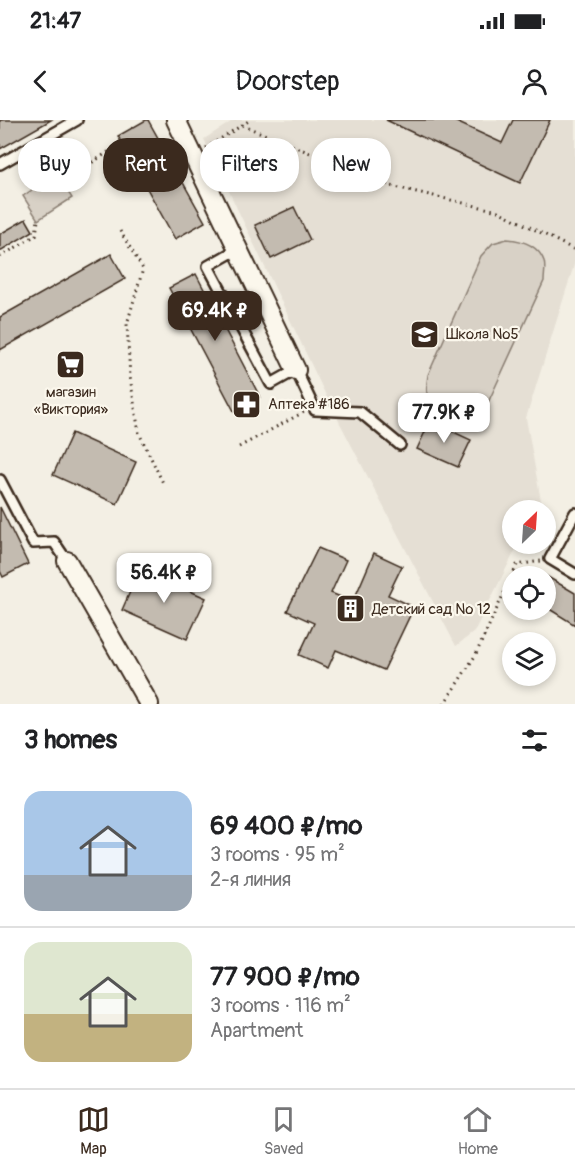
<!DOCTYPE html>
<html lang="en">
<head>
<meta charset="utf-8">
<style>
	:root { --surface:#fff; --page:#f2f2f2; --text:#202124; --muted:#757577; --line:#e0e0e0; --accent:#3b2a1e }
	body { margin:0; font-family:Pangolin,sans-serif; background:var(--page); color:var(--text); height:100vh; display:flex; flex-direction:column; font-size:22px; white-space:nowrap }
	* { box-sizing:border-box; margin:0 }
	p { font-size:20px; color:var(--muted) }
	.icon { flex:none; width:33px; height:33px; fill:none; stroke:currentColor; stroke-width:2; stroke-linecap:round; stroke-linejoin:round }
	.map { position:relative; height:584px; overflow:hidden }
	.drawer { display:flex; flex-direction:column; background:var(--surface); flex:1 }
	.drawer>* { flex:none }
	.hud { position:absolute; left:18px; top:18px; width:540px; height:54px; display:flex; gap:12px }
	.needle { width:39px; rotate:25deg }
	.tools { position:absolute; left:502px; top:380px; display:grid; gap:12px }
	.tools a { display:grid; place-items:center; width:54px; height:54px; border-radius:50%; background:var(--surface); box-shadow:0 3px 9px #0003; font-size:30px }
	.price { position:absolute; translate:-50% -51px; padding:0 14px; border-radius:12px; background:#fff; color:#222; font-size:20px; line-height:39px; filter:drop-shadow(0 2px 3px #0008) }
	.price::after { content:''; position:absolute; left:50%; top:36px; width:18px; height:14px; margin-left:-9px; background:inherit; clip-path:polygon(0 0,100% 0,50% 100%) }
	.price.current { background:var(--accent); color:#fff }
	ul { padding:0; list-style:none }
	li { display:flex; align-items:center; gap:18px; height:150px; padding:0 24px }
	li+li { border-top:2px solid var(--line) }
	li span { display:grid; place-items:center; flex:none; width:168px; height:120px; border-radius:18px; color:#555 }
	li>.icon { margin-inline-start:auto }
	span .icon { width:72px; height:72px; fill:#fffc; stroke-width:1 }
	li b { font-size:26px }
	h2 { display:flex; justify-content:space-between; align-items:center; height:72px; padding:0 24px; font-size:26px }
	.chip { padding:0 21px; border-radius:24px; background:var(--surface); box-shadow:0 3px 9px #0003; font-size:21px; line-height:54px }
	.chip.current { background:var(--accent); color:#fff }
	.status { display:flex; justify-content:space-between; align-items:center; height:42px; padding:0 30px; background:var(--surface); direction:ltr }
	.status svg { height:16px; fill:currentColor }
	header { display:flex; justify-content:space-between; align-items:center; height:78px; padding:0 24px; background:var(--surface); font-size:27px; font-weight:600 }
	.tab-bar { display:flex; justify-content:space-around; align-items:center; height:84px; border-top:2px solid var(--line); background:var(--surface); font-size:16px; color:var(--muted) }
	.tab-bar a { display:grid; justify-items:center; gap:3px }
	.tab-bar .current { color:var(--accent) }
	.map>svg:first-child { display:block }
	.built { fill:#e5dfd4 }
	.green { fill:#d8d1c6; stroke:#8a7e72; stroke-width:1.5 }
	.building { fill:#c3bbb0; stroke:#3b2a1e; stroke-width:1.5 }
	.lines { fill:none; stroke-linecap:round; stroke-linejoin:round }
	.lane-casing { stroke:#3b2a1e; stroke-width:14 }
	.street-casing { stroke:#3b2a1e; stroke-width:22 }
	.path { stroke:#3b2a1e; stroke-width:3; stroke-dasharray:1.5 4.5; stroke-linecap:butt }
	.lane { stroke:#fbf7ec; stroke-width:9 }
	.street { stroke:#fbf7ec; stroke-width:18 }
	.labels { text-anchor:middle; stroke-width:4.5; stroke-linejoin:round; paint-order:stroke }
	.poi-label { font-size:15px; fill:#3b2a1e; stroke:#fbf7ec; text-anchor:start }
</style>
</head>
<body>
<div class="status"><b>21:47</b><svg viewBox="0 0 49 12"><path d="M0 12V9h3v3zM5 12V6h3v6zM10 12V3h3v9zM15 12V0h3v12zM26 1h20v11H26zM47 4h2v5h-2z"/></svg></div>
<header><svg class="icon" aria-label="back" viewBox="0 0 24 24"><path d="M15 5l-7 7 7 7"/></svg>Doorstep<svg class="icon" aria-label="person" viewBox="0 0 24 24"><circle cx="12" cy="8" r="4"/><path d="M4 21q1-7 8-7t8 7"/></svg></header>
<div class="map">
<svg width="575" height="584" viewBox="0 0 575 584">
	<rect width="100%" height="100%" fill="#f3efe4"/>
	<filter id="ink" filterUnits="userSpaceOnUse"><feTurbulence type="fractalNoise" baseFrequency=".0167" numOctaves="2"/><feDisplacementMap in="SourceGraphic" scale="12" xChannelSelector="R" yChannelSelector="G"/><feConvolveMatrix kernelMatrix="1 2 1 2 8 2 1 2 1" color-interpolation-filters="sRGB"/></filter>
	<g filter="url(#ink)">
		<path class="built" d="M234 0H575V142L526 298 541 381 536 390H513V423H519L474 512 456 526 331 286 204 19Z"/>
		<path class="green" d="M56 54 72 78 38 100 23 76Z
			M507 119C521 120 538 125 544 141 546 146 544 155 544 161L486 287C482 289 478 293 474 295 458 302 433 290 427 273 426 268 427 261 428 255L481 136 493 123Z"/>
		<path class="building" d="M0 0H51L0 29Z
			M146 0H148L205 102 175 119 118 16Z
			M386 0H452L502 23 513 0H550L520 63Z
			M294 87 310 120 271 139 255 105Z
			M26 99 33 111 0 131V114Z
			M111 134 125 159 0 230V197Z
			M196 154 260 277 234 291 169 168Z
			M430 301 471 320 458 347 417 329Z
			M72 313 136 342 117 384 53 355Z
			M0 387 28 444 3 457 0 451Z
			M318 428 346 440 331 473 353 482 374 433 402 446 388 475 414 487 384 550 336 530 328 548 299 535 314 503 287 491Z
			M140 449 206 478 187 519 122 490Z
			M546 456 575 473V505L546 487Z"/>
		<g class="lines">
			<defs>
				<path id="lane" d="M0 44 77 0
					M238 129 208 146 271 264 296 250 315 290 360 292 400 325
					M0 360 33 423 54 422 67 441
					M575 393 550 439 575 454"/>
				<path id="street" d="M176 0 296 250
					M67 441 149 584"/>
			</defs>
			<use href="#lane" class="lane-casing"/>
			<use href="#street" class="street-casing"/>
			<path class="path" d="M242 5 391 66 498 91 575 130
				M206 28 250 0
				M42 33 52 57
				M62 62 116 27
				M120 111 143 149 127 204 130 257 139 313 164 365
				M0 137 36 115 38 100
				M239 327 304 292
				M444 584 475 536 517 445 541 441"/>
			<use href="#lane" class="lane"/>
			<use href="#street" class="street"/>
		</g>
	</g>
	<defs>
		<symbol id="school-square" viewBox="-11 -11 22 22"><rect x="-9" y="-9" width="18" height="18" rx="4" fill="#3b2a1e" stroke="#fbf7ec"/><path d="M0-5L7-2L0 1L-7-2ZM-4 1L0 2.5L4 1V4Q0 6-4 4Z" fill="#fff"/></symbol>
		<symbol id="supermarket-square" viewBox="-11 -11 22 22"><rect x="-9" y="-9" width="18" height="18" rx="4" fill="#3b2a1e" stroke="#fbf7ec"/><path d="M-6-5.5h2.5l.6 2H6L4.5 2H-2.5L-4.4-4H-6ZM-1.5 3.2a1.3 1.3 0 1 0 .1 0ZM3 3.2a1.3 1.3 0 1 0 .1 0Z" fill="#fff"/></symbol>
		<symbol id="pharmacy-square" viewBox="-11 -11 22 22"><rect x="-9" y="-9" width="18" height="18" rx="4" fill="#3b2a1e" stroke="#fbf7ec"/><path d="M-2-6h4v4h4v4h-4v4h-4v-4h-4v-4h4Z" fill="#fff"/></symbol>
		<symbol id="building-square" viewBox="-11 -11 22 22"><rect x="-9" y="-9" width="18" height="18" rx="4" fill="#3b2a1e" stroke="#fbf7ec"/><path d="M-4-6H4V6H1V3H-1V6H-4ZM-2.5-4.3h1.7v1.8h-1.7ZM.8-4.3h1.7v1.8H.8ZM-2.5-1h1.7V.8h-1.7ZM.8-1h1.7V.8H.8Z" fill="#fff"/></symbol>
	</defs>
	<g fill-rule="evenodd">
		<use href="#school-square" x="408" y="198" width="33" height="33"/>
		<use href="#supermarket-square" x="54" y="228" width="33" height="33"/>
		<use href="#pharmacy-square" x="230" y="268" width="33" height="33"/>
		<use href="#building-square" x="334" y="472" width="33" height="33"/>
	</g>
	<g class="labels">
		<g class="poi-label">
			<text x="446" y="219">Школа №5</text>
			<text x="71" y="277" text-anchor="middle">магазин<tspan x="71" dy="17">«Виктория»</tspan></text>
			<text x="268" y="289">Аптека #186</text>
			<text x="372" y="494">Детский сад № 12</text>
		</g>
	</g>
</svg>
<div class="tools">
<a><svg class="needle" viewBox="-14 -14 28 28"><path d="M0-13l5 13h-10z" fill="#e53935"/><path d="M0 13l5-13h-10z" fill="#757577"/></svg></a>
<a><svg class="icon" aria-label="locate" viewBox="0 0 24 24"><circle cx="12" cy="12" r="6"/><path d="M12 2v4M12 18v4M2 12h4M18 12h4"/></svg></a>
<a><svg class="icon" aria-label="layers" viewBox="0 0 24 24"><path d="M12 4l9 5-9 5-9-5zM3 14l9 5 9-5"/></svg></a>
</div>
<b class="price current" style="left:215px;top:222px">69.4K ₽</b>
<b class="price" style="left:444px;top:324px">77.9K ₽</b>
<b class="price" style="left:164px;top:484px">56.4K ₽</b>
<div class="hud">
<a class="chip">Buy</a>
<a class="chip current">Rent</a>
<a class="chip">Filters</a>
<a class="chip">New</a>
</div>
</div>
<section class="drawer">
<h2>3 homes<svg class="icon" aria-label="filters" viewBox="0 0 24 24"><path d="M4 7h16M4 17h16"/><circle cx="9" cy="7" r="2"/><circle cx="15" cy="17" r="2"/></svg></h2>
<ul>
<li><span style="background:linear-gradient(#a9c7e8 70%,#9aa5b1 0)"><svg class="icon" aria-label="home" viewBox="0 0 24 24"><path d="M3 11l9-7 9 7M6 9v11h12V9"/></svg></span><div><b>69 400 ₽/mo</b><p>3 rooms · 95 m²</p><p>2-я линия</p></div></li>
<li><span style="background:linear-gradient(#dfe7d0 60%,#c2b280 0)"><svg class="icon" aria-label="home" viewBox="0 0 24 24"><path d="M3 11l9-7 9 7M6 9v11h12V9"/></svg></span><div><b>77 900 ₽/mo</b><p>3 rooms · 116 m²</p><p>Apartment</p></div></li>
</ul>
</section>
<nav class="tab-bar">
<a class="current"><svg class="icon" aria-label="map" viewBox="0 0 24 24"><path d="M3 6l6-2 6 2 6-2v14l-6 2-6-2-6 2zM9 4v14M15 6v14"/></svg>Map</a>
<a><svg class="icon" aria-label="saved" viewBox="0 0 24 24"><path d="M7 4h10v16l-5-4-5 4z"/></svg>Saved</a>
<a><svg class="icon" aria-label="home" viewBox="0 0 24 24"><path d="M3 11l9-7 9 7M6 9v11h12V9"/></svg>Home</a>
</nav>
</body>
</html>
